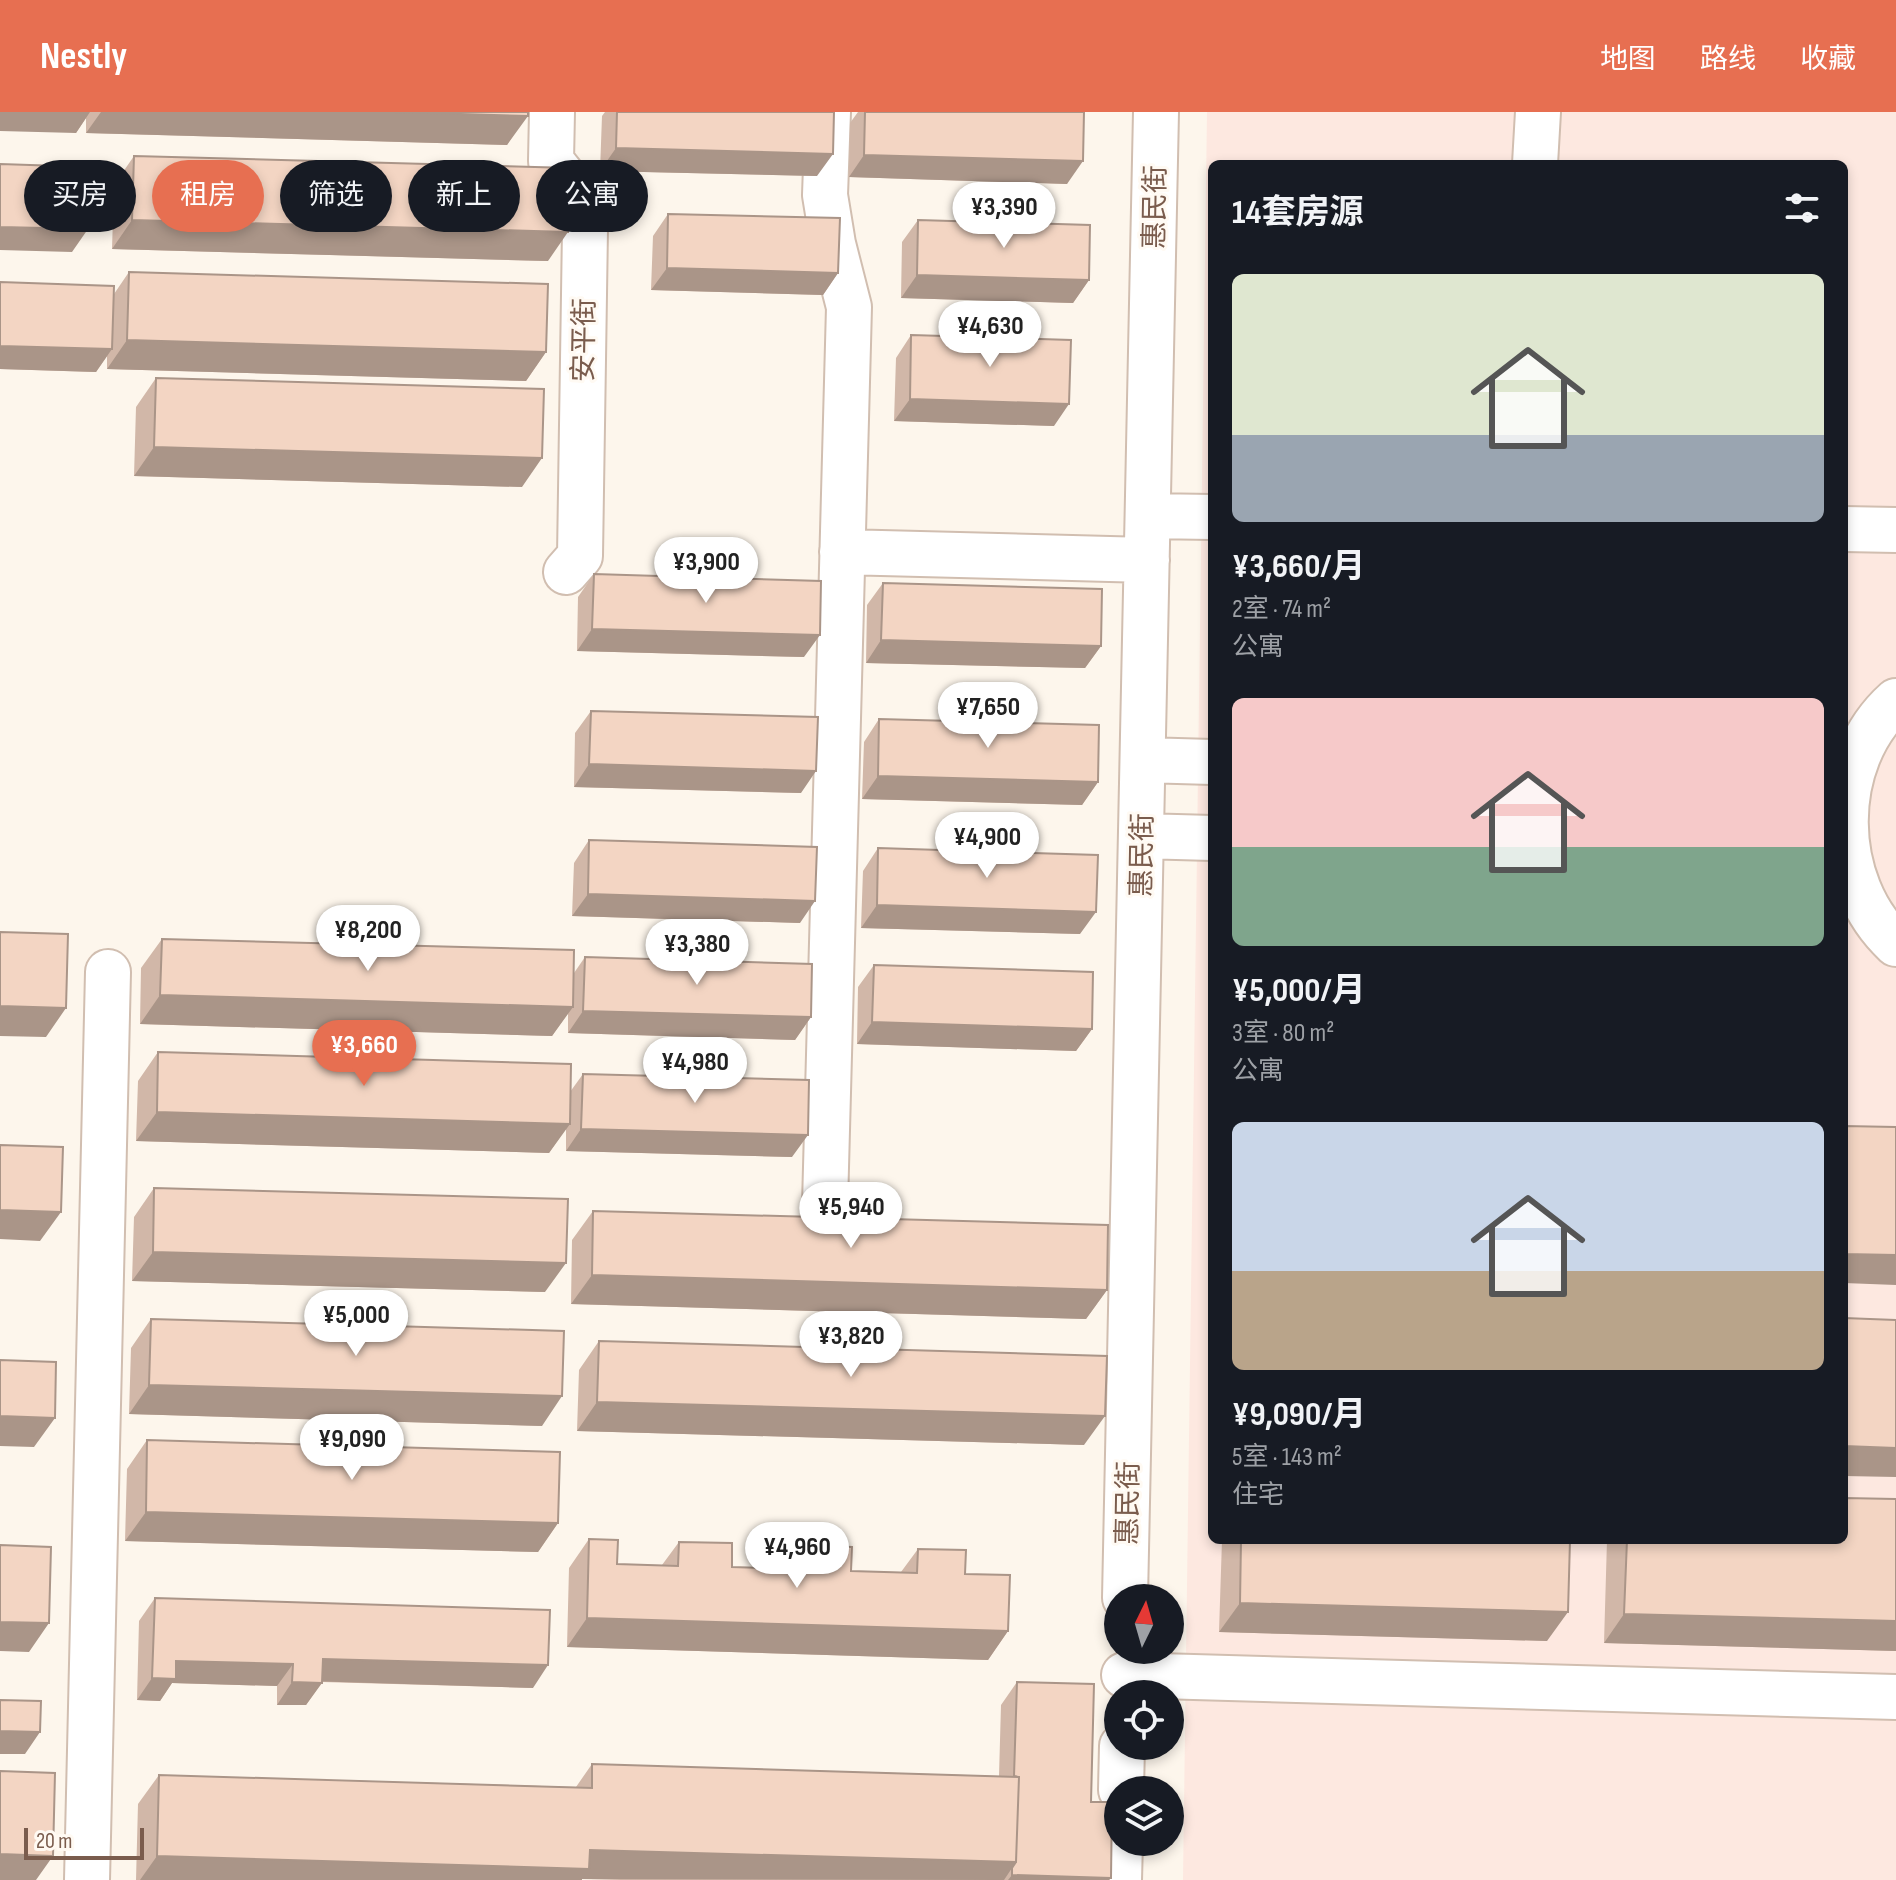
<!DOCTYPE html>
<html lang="zh">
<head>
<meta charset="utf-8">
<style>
	:root { --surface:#171b24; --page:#242831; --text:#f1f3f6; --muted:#9ea1a6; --accent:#e76f51 }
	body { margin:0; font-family:"Sofia Sans Condensed","Noto Sans SC",sans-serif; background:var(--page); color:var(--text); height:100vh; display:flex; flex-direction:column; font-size:30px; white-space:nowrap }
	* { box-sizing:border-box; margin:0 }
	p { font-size:26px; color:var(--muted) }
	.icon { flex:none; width:44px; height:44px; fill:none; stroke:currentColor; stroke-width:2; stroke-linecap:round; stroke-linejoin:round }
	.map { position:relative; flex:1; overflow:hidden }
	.details { position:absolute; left:1208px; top:48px; width:640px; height:1384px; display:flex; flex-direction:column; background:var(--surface); border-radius:12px; box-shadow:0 4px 12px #0003 }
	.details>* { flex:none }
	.guide { position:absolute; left:24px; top:48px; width:760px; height:72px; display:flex; gap:16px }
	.needle { width:52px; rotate:5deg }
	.controls { position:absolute; left:1104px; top:1472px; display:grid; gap:16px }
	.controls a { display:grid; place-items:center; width:80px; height:80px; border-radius:50%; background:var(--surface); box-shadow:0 4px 12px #0003; font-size:40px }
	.scale { position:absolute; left:24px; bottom:20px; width:120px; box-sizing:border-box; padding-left:8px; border:4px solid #7a5c4d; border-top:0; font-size:22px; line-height:28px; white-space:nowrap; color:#7a5c4d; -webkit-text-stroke:6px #fffaf3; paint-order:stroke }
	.price { position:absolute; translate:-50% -68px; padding:0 18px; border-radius:28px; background:#fff; color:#222; font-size:26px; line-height:52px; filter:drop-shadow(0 2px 4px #0008) }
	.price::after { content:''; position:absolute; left:50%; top:48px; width:24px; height:18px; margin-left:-12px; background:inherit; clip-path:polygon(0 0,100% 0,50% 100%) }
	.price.active { background:var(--accent); color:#fff }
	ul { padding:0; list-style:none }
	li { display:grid; align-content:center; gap:16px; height:424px; padding:0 24px }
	li span { display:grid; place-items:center; height:248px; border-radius:12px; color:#555 }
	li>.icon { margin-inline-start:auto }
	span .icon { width:144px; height:144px; fill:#fffc; stroke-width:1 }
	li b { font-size:34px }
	h2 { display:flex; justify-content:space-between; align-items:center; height:96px; padding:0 24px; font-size:34px }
	.tag { padding:0 28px; border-radius:36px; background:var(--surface); box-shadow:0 4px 12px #0003; font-size:28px; line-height:72px }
	.tag.active { background:var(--accent); color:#fff }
	header { display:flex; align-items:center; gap:48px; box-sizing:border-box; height:112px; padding:0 40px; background:var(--accent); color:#fff }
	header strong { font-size:38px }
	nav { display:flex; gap:44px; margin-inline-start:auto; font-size:28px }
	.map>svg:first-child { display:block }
	.commercial { fill:#fde8e0; fill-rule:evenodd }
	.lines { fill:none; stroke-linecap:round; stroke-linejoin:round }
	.minor-casing { stroke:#d1beb0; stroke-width:48 }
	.minor { stroke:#fff; stroke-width:44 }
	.wall { fill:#d1b7a8 }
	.shaded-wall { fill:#aa9588 }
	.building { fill:#f3d5c3; stroke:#aa9588; stroke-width:2 }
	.labels { text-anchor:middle; stroke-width:6; stroke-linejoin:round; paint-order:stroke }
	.street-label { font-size:28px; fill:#7a5c4d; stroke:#fffaf3 }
</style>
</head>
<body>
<header>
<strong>Nestly</strong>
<nav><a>地图</a><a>路线</a><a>收藏</a></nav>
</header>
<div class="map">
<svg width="1896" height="1768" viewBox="0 0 1896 1768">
	<rect width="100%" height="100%" fill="#fdf6ec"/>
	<path class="commercial" d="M1207 0H1896V1768H1183ZM1212 52H1844V1428H1212Z"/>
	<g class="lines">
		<defs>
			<path id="minor" d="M552 0 551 49 574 78 585 117 580 444 566 460
				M1535 52 1538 0
				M1148 404 1212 405
				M1844 417 1896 418
				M842 440 1147 448
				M1896 589C1828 650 1830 771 1896 832
				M1143 648 1212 650
				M1141 724 1212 726
				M824 1130 849 195 833 132 825 83 828 0
				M1125 1486 1156 0
				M1124 1563 1896 1585
				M1121 1678 1122 1634
				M87 1768 108 860
				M1119 1768 1120 1730"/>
		</defs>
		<use href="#minor" class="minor-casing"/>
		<use href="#minor" class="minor"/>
	</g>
	<path class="wall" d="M0 0H528L507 33 86 21V6L76 21Z
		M605 0H617L817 64 600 59 602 4Z
		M858 0H1084L1067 72 849 65 850 11Z
		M134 44 548 149 112 137 114 73Z
		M668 102 838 161 823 183 651 178 653 124Z
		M918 108 1089 168 1073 191 901 186 902 130Z
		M129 160 546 240 526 269 107 257V244L96 260 0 257V170L114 182Z
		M911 223 1054 314 894 309 896 246Z
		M156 266 522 375 134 364 136 295Z
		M594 462 804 545 577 539 578 485Z
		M883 471 1101 534 1085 556 866 551 867 493Z
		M591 599 801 681 574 675 575 621Z
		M879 607 1098 670 1082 693 862 687 864 630Z
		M589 728 800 811 572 804 574 751Z
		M878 736 1080 822 861 816 863 759Z
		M162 827 574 861 585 845 811 905 795 928 568 921V901L552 924 140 912 141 856Z
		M874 853 1092 917 1076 939 857 932 858 875Z
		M158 940 570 980 583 962 792 1045 566 1039V1016L549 1041 136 1029 138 969Z
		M154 1076 545 1180 132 1169 134 1105Z
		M593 1099 1107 1178 1086 1207 571 1192 572 1128Z
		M151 1207 542 1314 129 1302 131 1236Z
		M599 1229 1084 1333 577 1319 579 1258Z
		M147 1328 558 1411 538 1440 125 1429 127 1357Z
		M1896 1387V1539L1604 1531 1607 1428H1844Z
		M589 1427 617 1452 662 1453 679 1430 732 1455 777 1457 794 1433 851 1459 901 1460 918 1437 965 1462 1008 1519 988 1548 567 1535 569 1456Z
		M1222 1428H1570L1547 1529 1219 1520Z
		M155 1486 533 1576 322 1570 306 1593H277V1574L172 1571 160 1589 137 1588 139 1509Z
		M1017 1570 1091 1690 1111 1766 1109 1768H621L582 1767V1768H136L138 1692 159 1663 576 1675 592 1652 999 1664 1001 1593Z"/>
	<path class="shaded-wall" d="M0 0H90L76 21 0 19Z
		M101 0H395L528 4 507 33 86 21Z
		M616 36 833 42 817 64 600 59Z
		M864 43 1083 49 1067 72 849 65Z
		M132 108 568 120 548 149 112 137Z
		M0 115 88 117 72 140 0 138Z
		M667 156 838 161 823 183 651 178Z
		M917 163 1089 168 1073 191 901 186Z
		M127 228 546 240 526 269 107 257Z
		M0 234 112 237 96 260 0 257Z
		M910 287 1069 292 1054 314 894 309Z
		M154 335 542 346 522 375 134 364Z
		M592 517 820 523 804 545 577 539Z
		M881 528 1101 534 1085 556 866 551Z
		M589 652 816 659 801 681 574 675Z
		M878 664 1098 670 1082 693 862 687Z
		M588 782 815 789 800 811 572 804Z
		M877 793 1096 800 1080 822 861 816Z
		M160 883 573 895 552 924 140 912Z
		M0 894 66 896 46 925 0 924Z
		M583 899 811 905 795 928 568 921Z
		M872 910 1092 917 1076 939 857 932Z
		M157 1000 570 1012 549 1041 136 1029Z
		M581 1017 808 1023 792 1045 566 1039Z
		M0 1098 61 1100 40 1129 0 1127Z
		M153 1140 566 1151 545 1180 132 1169Z
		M1844 1142 1896 1143V1173L1844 1171Z
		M592 1163 1107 1178 1086 1207 571 1192Z
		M149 1273 562 1284 542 1314 129 1302Z
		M597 1290 1105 1304 1084 1333 577 1319Z
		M0 1304 55 1306 34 1335 0 1334Z
		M1844 1334 1896 1336V1365L1844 1364Z
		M146 1400 558 1411 538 1440 125 1429Z
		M1240 1491 1568 1500 1547 1529 1219 1520Z
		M1624 1502 1896 1509V1539L1604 1531Z
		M587 1506 1008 1519 988 1548 567 1535Z
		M0 1510 49 1511 29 1540 0 1539Z
		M323 1547 548 1553 533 1576 307 1569Z
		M176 1549 293 1552 277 1574 172 1571 160 1589 137 1588 152 1566Z
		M292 1570 322 1571 306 1593H277Z
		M0 1619 40 1620 25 1642H0Z
		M590 1738 1016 1750 1004 1768 582 1767V1768H140L157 1744Z
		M0 1742 53 1744 36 1768H0Z
		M1012 1763 1111 1766 1109 1768H1008Z"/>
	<path class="building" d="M395 0H528V4Z
		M617 0H834L833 42 616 36Z
		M865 0H1084L1083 49 864 43Z
		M134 44 570 56 568 120 132 108Z
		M0 52 90 55 88 117 0 115Z
		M668 102 840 106 838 161 667 156Z
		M918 108 1090 113 1089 168 917 163Z
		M129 160 548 172 546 240 127 228Z
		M0 170 114 174 112 237 0 234Z
		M911 223 1071 228 1069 292 910 287Z
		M156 266 544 277 542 346 154 335Z
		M594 462 821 469 820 523 592 517Z
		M883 471 1102 477 1101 534 881 528Z
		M591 599 818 605 816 659 589 652Z
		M879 607 1099 613 1098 670 878 664Z
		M589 728 817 735 815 789 588 782Z
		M878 736 1098 743 1096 800 877 793Z
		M0 820 68 822 66 896 0 894Z
		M162 827 574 838 573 895 160 883Z
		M585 845 812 852 811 905 583 899Z
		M874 853 1093 860 1092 917 872 910Z
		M158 940 571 952 570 1012 157 1000Z
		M583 962 809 968 808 1023 581 1017Z
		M1844 1014 1896 1015V1143L1844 1142Z
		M0 1033 63 1035 61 1100 0 1098Z
		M154 1076 568 1087 566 1151 153 1140Z
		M593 1099 1108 1113 1107 1178 592 1163Z
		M1844 1206 1896 1208V1336L1844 1334Z
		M151 1207 564 1219 562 1284 149 1273Z
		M599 1229 1107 1244 1105 1304 597 1290Z
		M0 1248 56 1250 55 1306 0 1304Z
		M147 1328 560 1340 558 1411 146 1400Z
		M1844 1386 1896 1387V1509L1624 1502 1627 1428H1844Z
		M589 1427 618 1428 617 1452 678 1454 679 1430 732 1431V1455L793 1457 794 1433 852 1435 851 1459 917 1461 918 1437 966 1438 965 1462 1010 1463 1008 1519 587 1506Z
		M1241 1428H1570L1568 1500 1240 1491Z
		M0 1433 51 1435 49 1511 0 1510Z
		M155 1486 550 1498 548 1553 323 1547 322 1571 292 1570 293 1552 176 1549V1567L152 1566Z
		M1017 1570 1094 1572 1091 1690H1112L1111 1766 1012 1763V1756L1016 1750 1019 1665 1014 1664Z
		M0 1588 41 1589 40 1620 0 1619Z
		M592 1652 1019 1665 1016 1750 590 1738 589 1757 157 1744 159 1663 592 1676Z
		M0 1659 55 1661 53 1744 0 1742Z"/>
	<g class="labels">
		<g class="street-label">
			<text transform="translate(1154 95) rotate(-89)" y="10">惠民街</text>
			<text transform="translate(583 228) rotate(-89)" y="10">安平街</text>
			<text transform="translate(1141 743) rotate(-89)" y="10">惠民街</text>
			<text transform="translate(1127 1391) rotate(-89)" y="10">惠民街</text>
		</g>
	</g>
</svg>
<div class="controls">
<a><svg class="needle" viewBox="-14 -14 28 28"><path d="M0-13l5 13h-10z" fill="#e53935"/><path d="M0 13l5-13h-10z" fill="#9ea1a6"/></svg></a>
<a><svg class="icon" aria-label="locate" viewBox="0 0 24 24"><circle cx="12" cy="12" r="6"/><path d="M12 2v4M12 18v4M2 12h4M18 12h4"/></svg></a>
<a><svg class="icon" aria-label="layers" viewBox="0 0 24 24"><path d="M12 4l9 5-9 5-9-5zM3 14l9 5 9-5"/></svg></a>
</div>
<div class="scale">20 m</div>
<b class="price" style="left:1004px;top:138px">¥3,390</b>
<b class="price" style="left:990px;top:257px">¥4,630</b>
<b class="price" style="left:706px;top:493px">¥3,900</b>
<b class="price" style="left:988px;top:638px">¥7,650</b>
<b class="price" style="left:987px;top:768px">¥4,900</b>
<b class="price" style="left:368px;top:861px">¥8,200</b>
<b class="price" style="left:697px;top:875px">¥3,380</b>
<b class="price active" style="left:364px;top:976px">¥3,660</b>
<b class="price" style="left:695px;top:993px">¥4,980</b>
<b class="price" style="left:851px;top:1138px">¥5,940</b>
<b class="price" style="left:356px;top:1246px">¥5,000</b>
<b class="price" style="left:851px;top:1267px">¥3,820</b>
<b class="price" style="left:352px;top:1370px">¥9,090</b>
<b class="price" style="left:797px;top:1478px">¥4,960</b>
<div class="guide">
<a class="tag">买房</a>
<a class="tag active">租房</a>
<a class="tag">筛选</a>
<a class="tag">新上</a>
<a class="tag">公寓</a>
</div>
<section class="details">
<h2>14套房源<svg class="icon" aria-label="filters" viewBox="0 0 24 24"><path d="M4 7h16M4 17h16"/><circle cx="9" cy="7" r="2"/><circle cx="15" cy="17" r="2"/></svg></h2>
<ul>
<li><span style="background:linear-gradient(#dfe7d0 65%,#9aa5b1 0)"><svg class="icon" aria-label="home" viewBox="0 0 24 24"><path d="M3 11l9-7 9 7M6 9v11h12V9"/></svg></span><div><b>¥3,660/月</b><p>2室 · 74 m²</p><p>公寓</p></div></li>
<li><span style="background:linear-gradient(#f6c9c9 60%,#7fa58c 0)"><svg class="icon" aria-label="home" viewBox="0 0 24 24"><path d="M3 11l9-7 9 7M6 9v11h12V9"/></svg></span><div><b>¥5,000/月</b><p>3室 · 80 m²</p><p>公寓</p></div></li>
<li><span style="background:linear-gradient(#c9d6e8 60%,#b9a48a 0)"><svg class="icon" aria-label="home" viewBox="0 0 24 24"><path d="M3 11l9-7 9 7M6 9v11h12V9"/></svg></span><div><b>¥9,090/月</b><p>5室 · 143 m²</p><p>住宅</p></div></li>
</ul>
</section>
</div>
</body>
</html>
